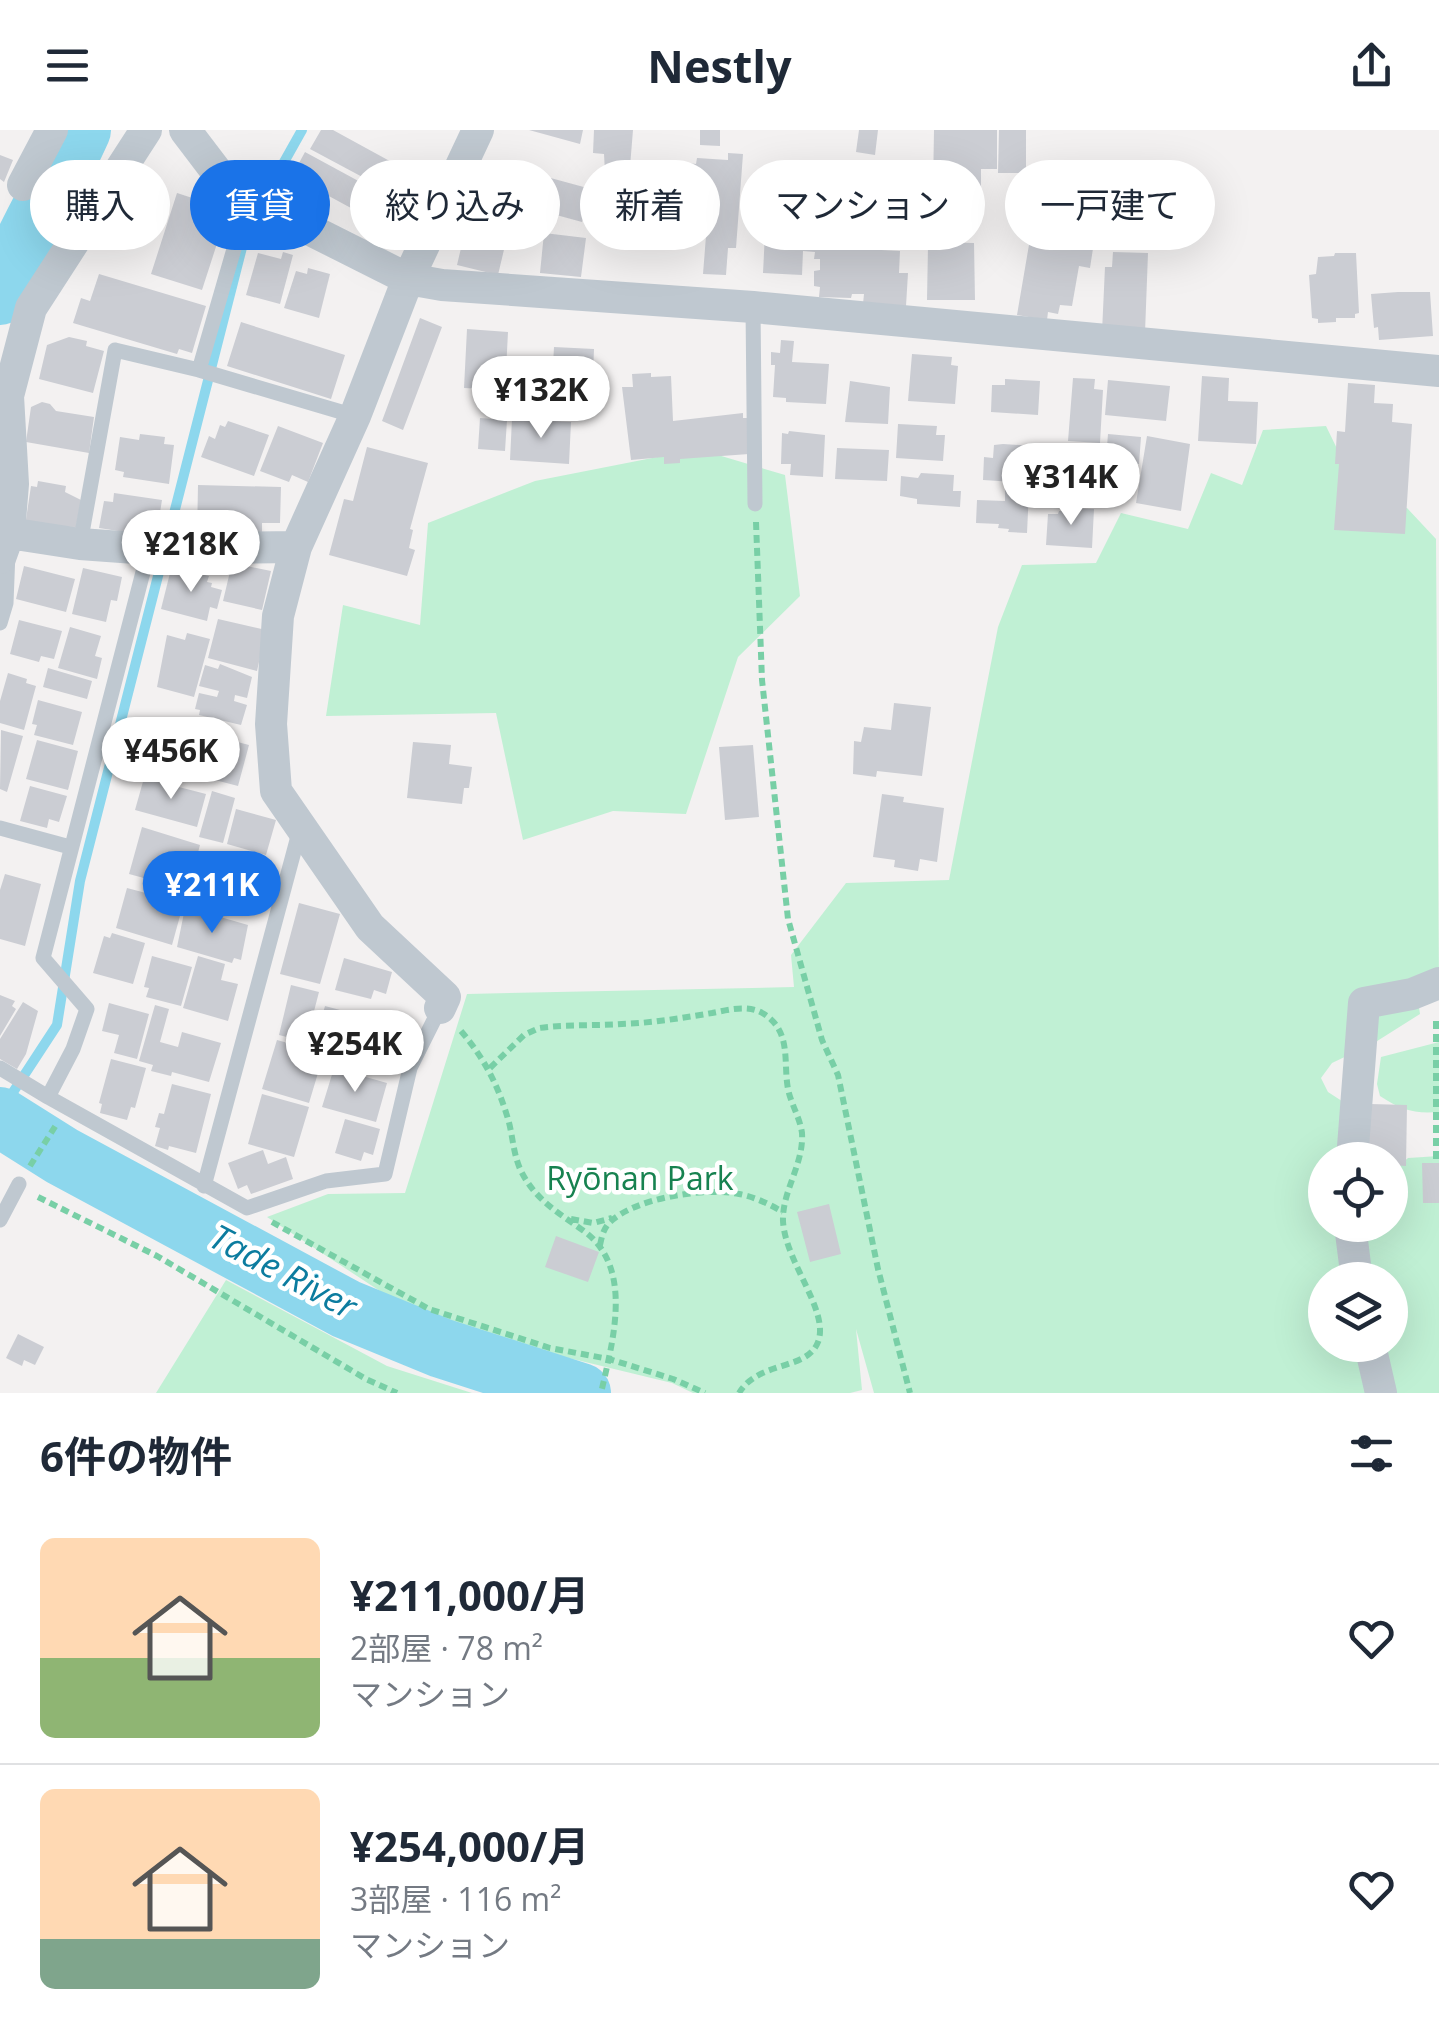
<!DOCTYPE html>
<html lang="ja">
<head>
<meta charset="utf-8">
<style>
	:root { --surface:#fff; --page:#f6f6f7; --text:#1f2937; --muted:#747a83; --line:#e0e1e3; --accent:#1a73e8 }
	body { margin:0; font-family:"Open Sans","Noto Sans JP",sans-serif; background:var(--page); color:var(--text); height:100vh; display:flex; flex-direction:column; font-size:38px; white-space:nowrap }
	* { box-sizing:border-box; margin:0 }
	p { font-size:32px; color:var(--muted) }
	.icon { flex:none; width:55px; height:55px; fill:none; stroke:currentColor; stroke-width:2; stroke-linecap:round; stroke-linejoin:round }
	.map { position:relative; height:1263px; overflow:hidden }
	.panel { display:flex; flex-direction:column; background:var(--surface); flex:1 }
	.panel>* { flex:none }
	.hud { position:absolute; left:30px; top:30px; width:1380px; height:90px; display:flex; gap:20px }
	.fabs { position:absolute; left:1308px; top:1012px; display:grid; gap:20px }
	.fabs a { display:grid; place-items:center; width:100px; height:100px; border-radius:50%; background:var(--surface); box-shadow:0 10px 40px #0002; font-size:50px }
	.price { position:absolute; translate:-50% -85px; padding:0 22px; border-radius:35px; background:#fff; color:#222; font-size:32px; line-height:65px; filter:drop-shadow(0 2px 5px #0008) }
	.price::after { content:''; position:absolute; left:50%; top:60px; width:30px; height:22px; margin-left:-15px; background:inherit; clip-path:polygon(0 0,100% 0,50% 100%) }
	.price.active { background:var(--accent); color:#fff }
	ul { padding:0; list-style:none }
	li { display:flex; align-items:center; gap:30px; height:250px; padding:0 40px }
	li+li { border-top:2px solid var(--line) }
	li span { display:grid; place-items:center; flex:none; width:280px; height:200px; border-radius:15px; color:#555 }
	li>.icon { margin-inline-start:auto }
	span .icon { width:120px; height:120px; fill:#fffc; stroke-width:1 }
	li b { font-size:42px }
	h2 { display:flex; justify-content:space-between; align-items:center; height:120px; padding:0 40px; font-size:42px }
	.tag { padding:0 35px; border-radius:45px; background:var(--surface); box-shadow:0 10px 40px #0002; font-size:35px; line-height:90px }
	.tag.active { background:var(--accent); color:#fff }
	header { display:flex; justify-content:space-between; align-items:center; height:130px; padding:0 40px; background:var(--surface); font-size:45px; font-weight:700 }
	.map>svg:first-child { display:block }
	.green { fill:#c0f0d4; fill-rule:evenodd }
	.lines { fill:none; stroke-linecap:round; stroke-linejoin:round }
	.stream { stroke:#8dd7ed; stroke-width:10 }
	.river { stroke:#8dd7ed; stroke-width:60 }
	.building { fill:#cbcdd3 }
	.path { stroke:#78cfa6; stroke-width:6; stroke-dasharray:8 5; stroke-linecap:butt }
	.service { stroke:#bfc8d0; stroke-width:15 }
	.minor { stroke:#bfc8d0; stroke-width:32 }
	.labels { text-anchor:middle; stroke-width:9; stroke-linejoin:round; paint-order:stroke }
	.park-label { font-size:32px; fill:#178250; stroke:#fff }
	.water-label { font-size:35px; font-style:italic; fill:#0c7c9f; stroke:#fff }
</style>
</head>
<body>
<header><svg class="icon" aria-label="menu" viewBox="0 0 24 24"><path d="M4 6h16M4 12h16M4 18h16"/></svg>Nestly<svg class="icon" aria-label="share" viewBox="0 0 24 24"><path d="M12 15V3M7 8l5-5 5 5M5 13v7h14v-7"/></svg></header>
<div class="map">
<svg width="1439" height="1263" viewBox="0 0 1439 1263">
	<rect width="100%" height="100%" fill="#f3f1f1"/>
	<path class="green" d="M1326 296 1362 370 1407 378 1436 409 1439 854 1418 871 1420 884 1374 913 1332 933 1321 948 1328 962 1348 975 1371 1030H1325V1095H1390V1033L1400 1035 1408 1028 1439 1026V1263H874L856 1199 862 1260 850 1263H693L672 1253 548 1223 426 1183 386 1165 267 1087 328 1064 405 1063 467 864 794 857 791 825 846 753 949 750 998 497 1022 435 1096 433 1121 383 1188 399 1211 343 1242 355 1263 300ZM1325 1150H1390V1215H1325Z
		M698 319 785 345 800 466 738 527 686 684 613 681 523 710 496 583 326 586 343 475 420 495 428 393 535 351Z
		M1439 912V982C1414 984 1401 980 1380 966L1377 954 1381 927Z
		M226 1150 387 1236 472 1263H156Z"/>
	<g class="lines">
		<path class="stream" d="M0 982 57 895 80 751 247 98 302 0"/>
		<path class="river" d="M0 165C23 108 56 56 81 0
			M0 987 62 1026 346 1179 441 1218 581 1263"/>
	</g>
	<path class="building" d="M321 0H333L439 58 426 81 310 19Z
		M529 0H583L580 14Z
		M594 0H633L629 49 608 47 609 43 605 42 604 24 593 23Z
		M700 0H720V16L700 15Z
		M859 0H878L875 25 856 22Z
		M934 0H997V39H981V60L933 59Z
		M999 0H1026V43H998Z
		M305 22 421 85 408 109 292 46Z
		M728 23 743 24 736 118H728L726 145 703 144 706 106 684 104 689 33 696 34 697 28 728 30Z
		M0 25 13 30 4 52 0 49Z
		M547 47 591 59 582 92 538 80Z
		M1125 49 1146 50 1143 102 1106 100 1108 56H1125Z
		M499 51 532 59 522 96 475 84 481 60 496 63Z
		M647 60H669L668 78H678V104H647Z
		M177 63 220 77 216 89 224 92 202 160 151 144Z
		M1056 74 1076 78 1075 84 1079 85 1076 104H1081L1080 109 1094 112 1090 138 1079 136 1072 176 1060 175 1058 184 1048 182 1047 190 1017 185 1031 103 1046 106 1051 80 1055 81Z
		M766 83 805 85 804 101 827 102 826 117 900 121 899 143H908L906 176 863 174 864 164H852L851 168 819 167 820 157 814 156V141L820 140V129H814L815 122 803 121 802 145 763 143Z
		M1088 85 1100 87 1097 101 1085 98Z
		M892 87 913 88 912 115 890 114Z
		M466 97 507 107 498 145 457 135Z
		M544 103 586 108 581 147 540 143Z
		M932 112 974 113 975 170H927L928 116H932Z
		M283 122 293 125 280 174 246 165 258 123 281 129Z
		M1113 122 1148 123 1145 203 1102 202 1105 137H1112Z
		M1335 123H1356L1359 183 1355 184V188H1336V192L1318 193V189L1312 188 1309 145 1316 144 1318 127 1334 126Z
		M308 138 330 144 319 188 284 178 296 141 307 144Z
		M99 144 206 176 192 223 179 219 177 224 73 193 81 168 90 171Z
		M1398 162H1430L1433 206 1379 210 1378 197 1374 198 1371 164Z
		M420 188 442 197 403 300 382 291Z
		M241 192 345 225 331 269 227 236Z
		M467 199 508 202 505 260 464 258Z
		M69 207 87 211 86 216 104 221 93 263 39 249 47 215Z
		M781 210 794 211 792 232 829 234 826 274 786 272V268L773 267 775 235H771V222L780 223Z
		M554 217 594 219 592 271 551 270Z
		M912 224 952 227 951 235 958 236 955 274 908 271Z
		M651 243V247L671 246 673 291 743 283V288H747L749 324 680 329V333L664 334V327L631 330 622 257H633L632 244Z
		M1202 246 1229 248 1228 271 1258 272 1256 314 1198 311Z
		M1073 248 1095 249 1094 259 1103 260 1100 313 1068 311Z
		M1005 249 1040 251 1038 285 991 282 992 255H1005Z
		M1108 250 1170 256 1166 291 1105 285Z
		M850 251 890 257 888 294 845 292Z
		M1348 253 1375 255 1374 273 1393 274 1392 292 1412 294 1405 404 1334 400 1339 334H1335L1337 301 1345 302Z
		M42 272 50 274 56 281 94 287 89 323 26 312 31 277Z
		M480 288 507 290 505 321 478 319Z
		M512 289 571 292 569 334 510 330Z
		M228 291 269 305 254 346 201 327 209 306 215 309 220 295 225 297Z
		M898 294 937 296 936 305H945L943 331 896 328Z
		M278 296 323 313 308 352 292 345 289 352 260 341Z
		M789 301 825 305 823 347 790 345 791 334H781L782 303 788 304Z
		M140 304 165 307 164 314 174 315 169 354 123 347 124 342 115 340 120 307 139 310Z
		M1108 304 1141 307 1139 334H1134L1133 344 1105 341Z
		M1147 306 1190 314 1181 381 1136 373Z
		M1003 314 1034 316 1031 353 983 350 984 327 993 328 994 315Z
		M367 317 428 333 410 399 413 400 409 418 415 420 407 446 329 425 344 369 353 371Z
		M837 318 889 320 887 351 835 349Z
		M921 343 954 345 953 361H961L960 377 917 374V369L900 366 901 346 918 348Z
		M38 351 66 356 65 362 81 370 76 397 25 396 31 356 37 357Z
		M198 355 281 357 280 393H262V410L197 408Z
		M1005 359 1029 361 1027 403 1008 402 1009 399 998 398 999 394 976 393 977 370 1005 371Z
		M114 363 162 370 156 407 99 398 104 371 113 372Z
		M1065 378 1094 379 1092 418 1046 415 1048 384H1058L1059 381H1065Z
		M232 433 271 441 262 480 223 471Z
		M24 436 75 449 66 482 16 469Z
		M83 438 122 447 117 471 111 470 106 492 72 484Z
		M179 439 209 446 207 452 212 453 211 457 222 460 217 479 210 477 207 491 161 479 170 443 178 444Z
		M218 489 266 500 257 541 208 528Z
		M19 490 62 501 54 529 41 526 39 532 10 524Z
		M70 497 101 506 95 526 102 528 97 549 58 538Z
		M187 503 210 509 194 567 157 557 167 505 185 510Z
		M220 534 252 547 247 568 235 565 234 571 247 575 241 595 199 585 200 580 195 579 199 563 217 567 219 561 199 556 205 535 218 539Z
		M48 538 92 551 87 569 43 557Z
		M8 543 27 549 26 553 36 556 24 600 0 593V571Z
		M38 570 82 582 73 615 34 605 37 595 32 594Z
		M894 573 931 577 922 646 877 641 876 647 853 644 854 611 861 612 864 597 891 600Z
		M158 591 195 600 183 645 125 630 133 599 154 605Z
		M1 600 23 606 7 662 0 659Z
		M203 603 249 615 238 656 192 644Z
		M37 610 78 621 68 660 26 649Z
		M413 612 451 615 449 634 472 637 469 658H464L462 674 407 668Z
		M753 615 759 687 725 690 719 617Z
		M144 648 206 664 197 697 135 680Z
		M30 656 67 666 59 692 49 689 47 698 20 691Z
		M212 661 235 668 223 713 199 707Z
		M882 664 904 667 903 672 944 678 937 732 920 729 918 741 894 737 895 730 873 727Z
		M236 679 276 690 266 725 227 714Z
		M142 697 200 715 188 760 129 744Z
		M203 726 268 743 259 777 193 760Z
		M5 744 41 754 25 816 0 809V760Z
		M159 756 186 764 172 815 116 798 127 758 157 766Z
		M299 773 340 784 320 854 280 844Z
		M189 778 248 795 241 830 234 828 232 833 177 817 184 783H188Z
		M112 803 145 813 133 854 93 843 104 806 110 808Z
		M152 826 192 837 181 876 146 867 149 858 144 857Z
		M198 826 225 834 221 850 238 854 228 891 183 878Z
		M344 828 392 842 386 864 374 860 371 869 335 860Z
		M291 855 319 862 306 912 279 905Z
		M0 865 15 871 12 876 16 879 0 906Z
		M23 872 38 881 26 924 17 939 0 929V909Z
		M109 873 149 884 137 929 114 923 119 905 102 901Z
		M155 875 169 879 160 912 178 917 182 902 221 913 209 952 172 942 171 946 151 941 153 935 139 931Z
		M325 876 359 885 348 924 314 915Z
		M363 880 403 887 402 891 407 892 395 937 350 925Z
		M277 910 324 923 309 973 262 959Z
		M111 929 146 938 135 978 131 977 127 990 100 983 102 974 99 973Z
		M334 938 387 953 376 992 322 977Z
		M172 954 211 964 196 1023 169 1016 168 1020 155 1016 160 998 155 997 159 983 164 984Z
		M262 964 309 977 294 1027 248 1014Z
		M1370 974 1407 975 1406 1036 1390 1035V1030H1368Z
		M345 989 380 999 373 1025 364 1022 361 1031 335 1023Z
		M263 1020 268 1034 286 1027 293 1049 251 1064 247 1055 238 1059 228 1033Z
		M1422 1033H1439V1073H1423Z
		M829 1074 841 1124 810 1132 797 1082Z
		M556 1106 599 1122 588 1152 545 1137Z
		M18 1204 44 1217 35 1235 24 1230 22 1236 6 1228Z"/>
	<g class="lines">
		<path class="path" d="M756 392 762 550 788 789 822 910 838 945 878 1139 910 1263
			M461 901C484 928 498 955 508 989 513 1006 513 1024 521 1041 535 1069 557 1082 581 1099 635 1135 613 1210 601 1263
			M490 938 524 905 539 898C567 894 594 896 622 894 652 893 682 888 712 883 728 880 749 874 764 884 792 902 783 932 788 959 791 974 800 988 802 1003 804 1034 782 1061 783 1091 785 1132 830 1181 818 1212 807 1241 759 1230 739 1263
			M1436 1029V886
			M30 1036 56 995
			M38 1067 157 1126 366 1249 397 1263
			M571 1089 593 1093 612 1088
			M272 1092 429 1179 550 1218 609 1229 673 1249 705 1263
			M600 1115C602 1106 603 1100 609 1093 634 1068 705 1057 739 1064 755 1067 769 1074 783 1082"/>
		<path class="service" d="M753 177 755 374
			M199 240 249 67
			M80 414 115 220 199 240 355 286
			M149 419 43 828 87 879 73 919 48 967 247 1078 326 1051 385 1044 410 938 440 878
			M0 493 6 473 8 422
			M0 698 70 717
			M0 938 48 967
			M204 1056 300 699
			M0 1090 19 1054"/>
		<path class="minor" d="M185 0 226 54 261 75 408 149 442 155 753 177 1439 241
			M23 55 52 0
			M9 403 80 414 149 419 296 417
			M0 428 9 403 13 354 8 266 31 178 146 0
			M440 878 445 867 370 797 276 661 271 594 278 486 296 417 355 286 408 149 478 0
			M1352 1030 1364 873 1412 864 1439 853
			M1350 1095 1357 1150
			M1370 1215 1381 1263"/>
	</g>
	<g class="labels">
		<g class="park-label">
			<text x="640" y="1060">Ryōnan Park</text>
		</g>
		<g class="water-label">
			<text transform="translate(283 1142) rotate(28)" y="12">Tade River</text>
		</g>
	</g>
</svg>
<div class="fabs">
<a><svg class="icon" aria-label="locate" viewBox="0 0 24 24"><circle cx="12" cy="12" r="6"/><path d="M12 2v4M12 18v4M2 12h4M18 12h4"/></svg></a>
<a><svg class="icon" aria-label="layers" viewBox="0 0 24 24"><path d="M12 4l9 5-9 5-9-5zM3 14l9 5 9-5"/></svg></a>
</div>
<b class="price" style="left:541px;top:311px">¥132K</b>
<b class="price" style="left:1071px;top:398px">¥314K</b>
<b class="price" style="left:191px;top:465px">¥218K</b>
<b class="price" style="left:171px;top:672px">¥456K</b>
<b class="price active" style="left:212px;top:806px">¥211K</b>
<b class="price" style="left:355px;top:965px">¥254K</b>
<div class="hud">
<a class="tag">購入</a>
<a class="tag active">賃貸</a>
<a class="tag">絞り込み</a>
<a class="tag">新着</a>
<a class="tag">マンション</a>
<a class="tag">一戸建て</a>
</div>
</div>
<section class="panel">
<h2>6件の物件<svg class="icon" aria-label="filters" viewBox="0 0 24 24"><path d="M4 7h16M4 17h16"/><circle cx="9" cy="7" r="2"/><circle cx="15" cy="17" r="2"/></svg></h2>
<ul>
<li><span style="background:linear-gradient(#ffd9b3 60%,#8fb573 0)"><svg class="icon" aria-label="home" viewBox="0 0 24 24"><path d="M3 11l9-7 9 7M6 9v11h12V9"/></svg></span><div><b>¥211,000/月</b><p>2部屋 · 78 m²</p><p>マンション</p></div><svg class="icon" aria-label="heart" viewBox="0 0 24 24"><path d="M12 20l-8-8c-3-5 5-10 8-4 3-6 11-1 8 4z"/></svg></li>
<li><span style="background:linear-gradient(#ffd9b3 75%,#7fa58c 0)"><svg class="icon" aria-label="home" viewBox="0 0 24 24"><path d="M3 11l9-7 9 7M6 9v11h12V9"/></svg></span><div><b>¥254,000/月</b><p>3部屋 · 116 m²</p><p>マンション</p></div><svg class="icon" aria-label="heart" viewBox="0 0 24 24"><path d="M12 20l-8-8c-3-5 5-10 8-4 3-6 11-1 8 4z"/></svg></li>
</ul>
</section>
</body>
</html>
